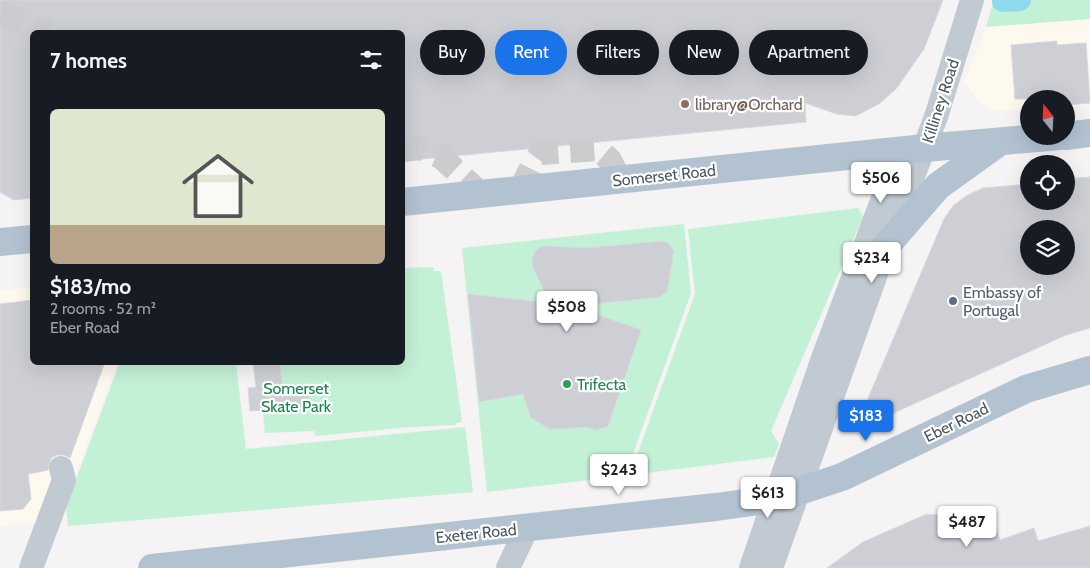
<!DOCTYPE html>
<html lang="en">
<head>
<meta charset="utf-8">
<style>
	:root { --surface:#171b24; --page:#20242c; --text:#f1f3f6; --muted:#9ea1a6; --accent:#1a73e8 }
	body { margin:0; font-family:Cabin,sans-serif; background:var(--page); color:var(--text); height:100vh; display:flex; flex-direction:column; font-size:19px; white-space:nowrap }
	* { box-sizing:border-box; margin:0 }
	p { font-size:16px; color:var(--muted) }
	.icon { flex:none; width:28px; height:28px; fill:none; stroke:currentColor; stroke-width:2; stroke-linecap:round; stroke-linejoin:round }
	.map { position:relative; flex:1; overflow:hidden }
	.sheet { position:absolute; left:30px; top:30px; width:375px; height:335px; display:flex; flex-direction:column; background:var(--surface); border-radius:8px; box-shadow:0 5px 20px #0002 }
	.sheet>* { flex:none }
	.hud { position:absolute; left:420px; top:30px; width:475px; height:45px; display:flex; gap:10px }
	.needle { width:32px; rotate:342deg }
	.tools { position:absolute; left:1020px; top:90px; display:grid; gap:10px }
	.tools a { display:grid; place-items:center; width:55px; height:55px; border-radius:50%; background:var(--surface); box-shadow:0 5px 20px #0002; font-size:25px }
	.price { position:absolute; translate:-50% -42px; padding:0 11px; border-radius:5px; background:#fff; color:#222; font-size:16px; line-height:32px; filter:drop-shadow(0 1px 2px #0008) }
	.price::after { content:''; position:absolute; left:50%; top:30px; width:15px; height:11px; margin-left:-8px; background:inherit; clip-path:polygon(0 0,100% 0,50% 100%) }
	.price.selected { background:var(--accent); color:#fff }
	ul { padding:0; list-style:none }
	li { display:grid; align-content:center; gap:10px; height:265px; padding:0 20px }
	li span { display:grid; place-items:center; height:155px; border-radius:8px; color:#555 }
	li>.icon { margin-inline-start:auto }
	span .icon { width:90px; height:90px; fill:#fffc; stroke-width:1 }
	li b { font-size:21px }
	h2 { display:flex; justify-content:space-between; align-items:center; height:60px; padding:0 20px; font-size:21px }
	.tag { padding:0 18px; border-radius:22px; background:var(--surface); box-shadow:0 5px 20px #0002; font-size:18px; line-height:45px }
	.tag.selected { background:var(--accent); color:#fff }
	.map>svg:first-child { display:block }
	.commercial { fill:#fdf9ef }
	.green { fill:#c3f1d5 }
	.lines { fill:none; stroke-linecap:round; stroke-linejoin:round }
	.canal { stroke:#90daee; stroke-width:22 }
	.building { fill:#cdcfd5; stroke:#d7d9de; fill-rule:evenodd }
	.minor-tunnel { stroke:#caccce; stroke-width:24; stroke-dasharray:24 12; stroke-linecap:butt }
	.minor { stroke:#c1cad2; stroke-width:24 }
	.major { stroke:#b3c2d1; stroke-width:28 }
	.education-dot { fill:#8d6e63; stroke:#fff; stroke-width:2 }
	.service-dot { fill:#5c6f8a; stroke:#fff; stroke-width:2 }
	.leisure-dot { fill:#2e9e5b; stroke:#fff; stroke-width:2 }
	.labels { text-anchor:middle; stroke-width:4.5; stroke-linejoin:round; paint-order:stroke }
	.street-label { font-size:16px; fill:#4a5661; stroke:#fff }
	.education-label { font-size:16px; fill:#785e54; stroke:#fff; text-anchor:start }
	.service-label { font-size:16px; fill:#4e5e75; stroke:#fff; text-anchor:start }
	.leisure-label { font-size:16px; fill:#27864d; stroke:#fff; text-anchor:start }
	.park-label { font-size:16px; fill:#17864f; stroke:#fff }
</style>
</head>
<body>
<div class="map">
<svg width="1090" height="568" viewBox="0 0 1090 568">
	<rect width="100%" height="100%" fill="#f5f3f3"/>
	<path class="commercial" d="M1090 19V105L1066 107V99H1029V110H994L979 102 964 82 986 27Z
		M32 287V362L117 363 59 520 0 526V291Z"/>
	<path class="green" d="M994 0H1090V19L986 27Z
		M858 208 863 217 771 431 779 444 774 457 630 475 695 294 688 229Z
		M684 224 691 293 625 476 487 492 462 248Z
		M433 267 434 271H441L462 422 456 423V425L410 427 315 436 314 431 265 433 258 363 402 362 403 268Z
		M120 362 236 363 246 449 465 427 473 492 68 526 66 506Z"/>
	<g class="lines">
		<path class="canal" d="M1003 1 1020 0"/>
	</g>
	<path class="building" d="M0 0H943L924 49 896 89 880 103 856 116 837 114 805 103 806 122 402 161V32H32V198L14 200 0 192Z
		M1057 41V45L1086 43 1090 103 1066 105V99H1015L1011 45Z
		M1090 177V328L1066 335 876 421 864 408 944 219 953 206 966 196 983 188 1029 184V201H1066V179ZM1029 229H1066V266H1029Z
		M663 241 668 243 674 251 667 292 660 297 573 306 641 330 608 426 597 430 587 427 550 429 531 418 523 394 479 402 468 294 550 303 533 268 532 260 535 252 542 246 587 248Z
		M32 300V362H105L70 458 64 455H57L51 458 48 470 28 474 31 499 23 509 0 511V304Z
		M253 362H280L282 386 307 384 309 406 250 411 248 388 256 387Z
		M927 514 944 516 942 536 993 519 1000 540 1034 528 1038 541 1090 526V568H827L863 542Z"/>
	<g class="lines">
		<path class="minor-tunnel" d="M0 13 48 32
			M402 150 420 148 441 157 481 194
			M520 190 533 164 541 153 597 149 610 160 620 180"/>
		<path class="minor" d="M31 568 64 480 61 468
			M508 568 527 528
			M751 568 822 361 889 182 882 167 861 155
			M771 568 886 246 936 117 972 0"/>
		<path class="major" d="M1066 136 1090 133
			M402 202 925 148 1060 136
			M0 242 32 239
			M886 246 938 186 998 143
			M152 568 716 507 775 499 842 477 1026 389 1090 370"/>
	</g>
	<circle class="education-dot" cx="685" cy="104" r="5"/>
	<circle class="service-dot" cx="953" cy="301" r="5"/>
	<circle class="leisure-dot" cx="567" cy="384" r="5"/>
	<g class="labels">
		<g class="street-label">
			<text transform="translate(940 101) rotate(-72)" y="6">Killiney Road</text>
			<text transform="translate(664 175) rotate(-6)" y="6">Somerset Road</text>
			<text transform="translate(956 422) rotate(-26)" y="6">Eber Road</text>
			<text transform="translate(476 533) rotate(-6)" y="6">Exeter Road</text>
		</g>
		<g class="education-label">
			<text x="695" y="110">library@Orchard</text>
		</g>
		<g class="service-label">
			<text x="963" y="298">Embassy of<tspan x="963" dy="18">Portugal</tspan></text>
		</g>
		<g class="leisure-label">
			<text x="577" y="390">Trifecta</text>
		</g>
		<g class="park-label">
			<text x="296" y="394">Somerset<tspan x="296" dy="18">Skate Park</tspan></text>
		</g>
	</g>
</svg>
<div class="tools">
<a><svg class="needle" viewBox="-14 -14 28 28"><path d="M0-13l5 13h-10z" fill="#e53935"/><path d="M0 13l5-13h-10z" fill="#9ea1a6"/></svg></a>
<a><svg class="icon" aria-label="locate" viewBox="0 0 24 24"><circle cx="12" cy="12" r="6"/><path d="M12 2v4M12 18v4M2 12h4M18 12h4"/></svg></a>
<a><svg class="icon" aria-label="layers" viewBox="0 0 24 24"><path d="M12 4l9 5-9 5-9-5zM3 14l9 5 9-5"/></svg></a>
</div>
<b class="price" style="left:881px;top:204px">$506</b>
<b class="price" style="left:872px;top:284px">$234</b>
<b class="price" style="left:567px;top:333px">$508</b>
<b class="price selected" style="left:866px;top:442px">$183</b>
<b class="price" style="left:619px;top:496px">$243</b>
<b class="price" style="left:768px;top:519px">$613</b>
<b class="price" style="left:967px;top:548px">$487</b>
<div class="hud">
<a class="tag">Buy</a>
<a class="tag selected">Rent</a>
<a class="tag">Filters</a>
<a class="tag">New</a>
<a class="tag">Apartment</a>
</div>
<section class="sheet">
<h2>7 homes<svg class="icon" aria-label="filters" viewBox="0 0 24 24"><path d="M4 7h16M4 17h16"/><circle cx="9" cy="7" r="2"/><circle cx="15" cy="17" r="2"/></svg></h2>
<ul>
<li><span style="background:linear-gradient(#dfe7d0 75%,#b9a48a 0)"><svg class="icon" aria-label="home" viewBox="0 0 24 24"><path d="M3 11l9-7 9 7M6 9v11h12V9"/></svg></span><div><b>$183/mo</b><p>2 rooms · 52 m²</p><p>Eber Road</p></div></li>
</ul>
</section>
</div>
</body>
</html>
